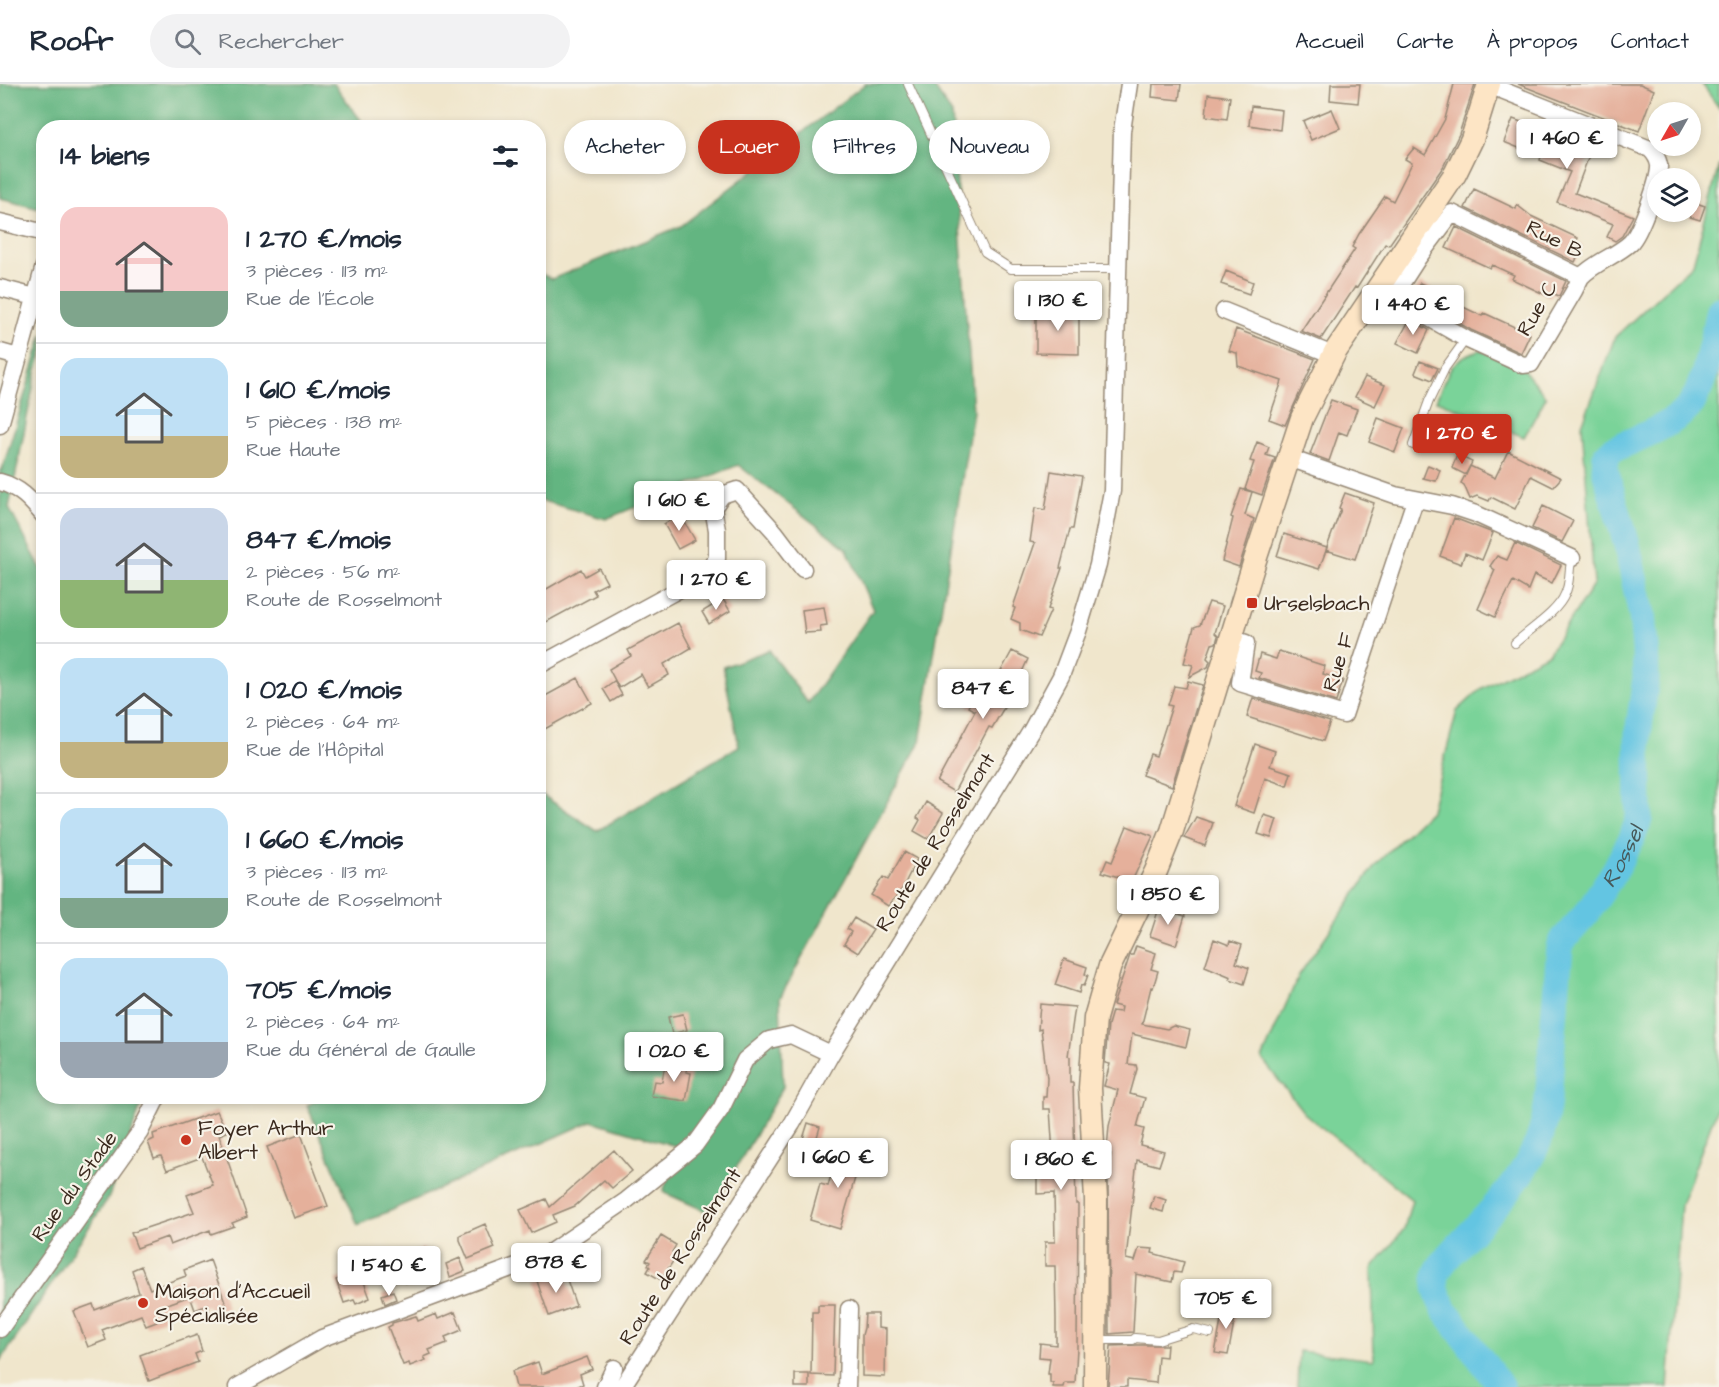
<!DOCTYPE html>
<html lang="fr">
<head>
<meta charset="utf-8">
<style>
	:root { --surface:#fff; --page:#f2f2f3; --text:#1f2937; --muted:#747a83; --line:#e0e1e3; --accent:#c8321e }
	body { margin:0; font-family:"Architects Daughter",sans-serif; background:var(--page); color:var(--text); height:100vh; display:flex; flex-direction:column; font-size:22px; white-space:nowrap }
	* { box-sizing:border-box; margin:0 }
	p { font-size:20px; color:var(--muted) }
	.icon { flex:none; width:33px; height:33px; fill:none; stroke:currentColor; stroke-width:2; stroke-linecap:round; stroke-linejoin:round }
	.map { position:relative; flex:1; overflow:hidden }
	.side { position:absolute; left:36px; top:36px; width:510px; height:984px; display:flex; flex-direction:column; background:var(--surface); border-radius:24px; box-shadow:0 3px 9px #0003 }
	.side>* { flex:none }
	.hud { position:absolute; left:564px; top:36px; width:570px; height:54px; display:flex; gap:12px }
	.needle { width:39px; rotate:231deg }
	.buttons { position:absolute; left:1647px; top:18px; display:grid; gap:12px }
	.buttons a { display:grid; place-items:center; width:54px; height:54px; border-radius:50%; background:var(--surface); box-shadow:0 3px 9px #0003; font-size:30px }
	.price { position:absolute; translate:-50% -51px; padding:0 14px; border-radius:6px; background:#fff; color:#222; font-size:20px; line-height:39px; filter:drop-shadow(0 2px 3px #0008) }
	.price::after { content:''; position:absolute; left:50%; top:36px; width:18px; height:14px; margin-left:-9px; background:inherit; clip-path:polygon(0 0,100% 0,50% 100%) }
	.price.current { background:var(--accent); color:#fff }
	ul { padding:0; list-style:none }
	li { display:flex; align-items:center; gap:18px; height:150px; padding:0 24px }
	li+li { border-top:2px solid var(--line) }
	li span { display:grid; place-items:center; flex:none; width:168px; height:120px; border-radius:18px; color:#555 }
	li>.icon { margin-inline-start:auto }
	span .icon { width:72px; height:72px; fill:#fffc; stroke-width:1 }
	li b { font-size:26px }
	h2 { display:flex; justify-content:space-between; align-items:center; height:72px; padding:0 24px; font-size:26px }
	.pill { padding:0 21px; border-radius:27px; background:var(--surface); box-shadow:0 3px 9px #0003; font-size:21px; line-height:54px }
	.pill.current { background:var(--accent); color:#fff }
	header { display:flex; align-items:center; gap:36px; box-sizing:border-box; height:84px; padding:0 30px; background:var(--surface); border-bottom:2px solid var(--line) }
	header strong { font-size:28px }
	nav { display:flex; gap:33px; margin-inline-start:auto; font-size:21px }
	.search { width:420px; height:54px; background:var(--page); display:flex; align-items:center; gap:15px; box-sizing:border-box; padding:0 21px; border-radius:33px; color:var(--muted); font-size:22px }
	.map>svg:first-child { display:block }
	.green { fill:#7ad399; stroke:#5a7e5c; stroke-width:1.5 }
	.forest { fill:#63b581; stroke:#4f7050; stroke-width:1.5 }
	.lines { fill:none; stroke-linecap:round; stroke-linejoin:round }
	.river { stroke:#64c5e2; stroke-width:27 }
	.building { fill:#e5b09b }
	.lane-casing { stroke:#968875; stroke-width:10 }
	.street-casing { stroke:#968875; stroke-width:19 }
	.secondary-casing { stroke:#968875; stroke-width:25 }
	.lane { stroke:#fff; stroke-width:8 }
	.street { stroke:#fff; stroke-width:16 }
	.secondary { stroke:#fde5c5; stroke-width:22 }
	.poi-dot { fill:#c8321e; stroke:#f7f3e8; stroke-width:2 }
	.labels { text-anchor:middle; stroke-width:4.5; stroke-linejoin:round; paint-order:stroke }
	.street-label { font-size:21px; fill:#3b2a1e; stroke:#f7f3e8 }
	.poi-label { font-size:21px; fill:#3b2a1e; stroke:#f7f3e8; text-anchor:start }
	.water-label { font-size:22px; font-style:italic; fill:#475859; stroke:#f7f3e8 }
</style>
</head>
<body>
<header>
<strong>Roofr</strong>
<div class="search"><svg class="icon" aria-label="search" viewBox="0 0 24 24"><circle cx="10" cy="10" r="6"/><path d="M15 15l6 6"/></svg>Rechercher</div>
<nav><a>Accueil</a><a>Carte</a><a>À propos</a><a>Contact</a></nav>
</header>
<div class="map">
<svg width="1719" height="1303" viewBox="0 0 1719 1303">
	<rect width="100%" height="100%" fill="#f7f3e8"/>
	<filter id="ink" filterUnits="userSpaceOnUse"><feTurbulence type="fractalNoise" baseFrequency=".0167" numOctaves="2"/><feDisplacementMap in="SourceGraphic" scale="12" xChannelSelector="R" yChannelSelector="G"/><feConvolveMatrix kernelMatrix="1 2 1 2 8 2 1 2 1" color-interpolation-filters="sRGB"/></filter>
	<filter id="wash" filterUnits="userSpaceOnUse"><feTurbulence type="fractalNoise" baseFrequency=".008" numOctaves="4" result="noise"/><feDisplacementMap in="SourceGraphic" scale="24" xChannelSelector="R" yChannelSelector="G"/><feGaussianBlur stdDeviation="1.35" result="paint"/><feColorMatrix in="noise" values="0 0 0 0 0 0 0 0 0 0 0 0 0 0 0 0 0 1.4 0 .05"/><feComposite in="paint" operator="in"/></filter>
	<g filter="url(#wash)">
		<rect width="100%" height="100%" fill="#f0e6cc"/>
		<path class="green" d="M1702 0H1719V24Z
			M1719 81V1019L1681 1121 1668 1303H1297L1299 1267 1374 1276 1372 1185 1404 1145 1412 1116 1304 1029 1262 975 1299 891 1375 781 1431 726 1457 627 1482 604 1548 570 1594 500 1582 341 1615 253 1693 180Z
			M1480 266 1523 285 1546 313 1524 353 1436 316C1448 289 1450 274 1480 266Z"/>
		<path class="forest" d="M0 0H334L366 43 44 44 43 125 0 114Z
			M865 0H932L952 30 973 327 920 658 780 914 783 1003 710 1129 663 1108 679 1063 592 1037 358 1141 307 1021 326 1012H538L539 709 597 747 739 662 723 583 769 566 808 619 873 526 847 465 738 381 606 435 539 416V189L552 195 681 142Z
			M43 250V267L36 289 9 424 43 488 44 1012 144 1013 109 1113 0 1278V386H2Z"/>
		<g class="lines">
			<path class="river" id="s1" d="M1501 1303 1445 1226C1426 1192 1437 1185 1460 1160 1488 1130 1522 1097 1538 1058 1549 1031 1549 1002 1551 973 1554 936 1557 900 1560 863L1563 856 1587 829 1614 788 1632 754 1639 735 1638 650 1646 594 1645 564 1642 531 1627 461 1605 386 1606 372 1612 366C1635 355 1672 342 1689 323 1705 304 1713 251 1719 226"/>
		</g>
		<g id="blocks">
			<path class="building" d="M1153 0H1181L1179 16 1152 13Z
				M1331 0H1360L1358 19 1330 16Z
				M1454 0H1475L1459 50 1443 83 1389 161 1385 160 1357 204 1355 203 1321 255 1301 247 1355 165 1352 163 1359 150 1385 112 1393 117 1412 79 1405 75 1414 64 1425 71 1445 35Z
				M1518 0H1640L1654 6 1639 47Z
				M1208 10 1230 13 1227 35 1206 32Z
				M1251 22 1282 26 1280 46 1249 41Z
				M1332 25 1340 44 1311 56 1303 37Z
				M1513 35 1551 49 1552 46 1593 61 1575 109 1633 132 1622 152 1615 157 1607 153 1613 140 1557 118 1570 88 1540 76 1541 73 1504 58Z
				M1474 105 1516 125 1517 121 1531 132 1578 154 1576 158 1583 162 1575 178 1465 124Z
				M1690 117 1705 122 1700 136 1690 133Z
				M1456 143 1566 197 1559 212 1552 209 1550 213 1512 195 1514 191 1492 181 1490 184 1446 164Z
				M1226 187 1253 198 1249 210 1221 200Z
				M1420 199 1463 219 1461 222 1482 232 1484 229 1530 250 1521 269 1471 246 1412 212Z
				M1036 226H1079V270L1036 269Z
				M1410 235 1429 246 1418 269 1397 259Z
				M1236 245 1315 275 1285 341 1269 335 1282 297 1238 282 1237 269 1229 267Z
				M1420 277 1438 284 1432 296 1415 289Z
				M1365 293 1385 301 1375 322 1355 313Z
				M1331 316 1357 325 1347 351 1339 348 1329 377 1310 370Z
				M1378 334 1404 344 1395 368 1369 358Z
				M1257 358 1269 363 1266 371 1275 374 1262 411 1245 405 1254 378 1250 377Z
				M1508 367 1561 394 1553 403 1531 392 1515 425 1491 413 1489 417 1477 412 1470 415 1464 401 1461 399 1470 382 1495 394Z
				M1457 371 1472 378 1466 391 1452 384Z
				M1428 381 1440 386 1436 397 1423 394Z
				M1051 387 1082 392 1073 445H1070L1060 484H1062L1048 525 1051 526 1039 553 1020 546V539L1011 535 1015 524 1013 523 1035 459 1030 458 1035 424 1045 426Z
				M1241 405 1252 408 1245 431 1254 435 1239 483 1222 477 1233 434 1231 433Z
				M1345 409 1374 419 1355 475 1326 466 1341 425 1339 424Z
				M1543 422 1573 437 1562 458 1532 444Z
				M680 430 695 456 678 465 664 440Z
				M1454 434 1493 449 1482 476 1465 469 1461 480 1440 472Z
				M1284 450 1327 464 1319 485 1277 472Z
				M1515 459 1561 481 1552 499 1534 491 1528 506 1513 497 1495 533 1478 525 1495 486 1490 482 1497 472 1507 476Z
				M599 484 607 499 593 506 596 511 546 538 538 524V510L581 485 585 492Z
				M737 489 738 513H724L723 490Z
				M723 515 730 527 709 540 702 528Z
				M1209 518 1223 522 1215 549 1218 552 1216 559 1212 560 1207 574 1210 577 1208 583 1189 593 1193 581 1184 579 1194 543 1200 541Z
				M824 523 827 541 820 542 821 548 805 549 802 526Z
				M678 539 691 564 664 580 669 591 648 603 641 590 619 604 609 585 631 572 628 566Z
				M1012 567 1028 575 1022 588 1025 590 1017 606 1015 605 992 644 989 643 954 708 937 698 975 627 968 623 974 612 984 618Z
				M1279 567 1325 582 1323 590 1343 596 1336 618 1259 594 1261 589 1255 587 1260 570 1276 575Z
				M578 594 592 619 543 646 538 638V616Z
				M614 597 622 611 611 618 603 605Z
				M1188 597 1203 601 1172 702 1142 691 1150 670 1156 672 1172 622 1168 621 1174 602 1186 604Z
				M1253 614 1330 638 1323 657 1247 633Z
				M1255 660 1275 667 1270 682 1291 689 1287 702 1265 694 1254 729 1234 722Z
				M926 718 943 729 928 755 914 747 920 736 917 734Z
				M1264 731 1277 735 1271 754 1258 750Z
				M1196 733 1213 739 1205 762 1184 754Z
				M1127 742 1153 752 1132 797 1102 788 1107 776 1112 778Z
				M904 768 917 775 902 805 888 822 871 811 883 793 888 796Z
				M1159 824 1185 832 1176 861 1150 852Z
				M854 834 873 846 858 869 844 860 851 848 847 845Z
				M1214 855 1229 861 1230 857 1242 861 1236 879 1249 884 1244 900 1230 895 1231 893 1205 882Z
				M1136 862 1156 869 1151 885 1158 887 1153 904 1151 903 1142 940 1167 945 1173 942 1190 946 1186 963 1132 950 1128 980 1136 981 1137 985 1130 1010 1145 1014 1137 1043 1144 1045 1140 1061 1164 1067 1159 1082 1137 1076 1126 1175 1135 1177 1139 1164 1153 1165 1152 1169 1184 1178 1181 1189 1174 1188 1172 1198 1136 1190 1133 1248 1109 1250 1108 1089 1111 1070H1107V1065L1109 1042 1118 1006 1104 1002 1110 980 1105 979 1108 941 1112 927 1120 928 1121 923 1113 921 1130 871H1133Z
				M1064 875 1087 883 1085 890 1088 891 1084 902 1081 901 1079 909 1055 901Z
				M1040 920 1075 923 1068 972 1070 973V999H1073L1076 1120H1078L1077 1264 1075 1299H1065L1064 1303H1053V1299H1050V1290H1048L1050 1274 1039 1273 1040 1259 1056 1261V1235L1055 1182H1045V1158H1055L1054 1109 1037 1110V1088H1051L1053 1070 1050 1025H1043V1013H1046L1047 994 1041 945 1038 946Z
				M683 930 687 946 672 950 668 933Z
				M675 977 688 978 686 988 691 989 686 1017 651 1012 654 997 662 998 664 985 673 986Z
				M217 1027 227 1048 219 1051 247 1133 232 1139 234 1142 211 1150 210 1146 170 1161 167 1153 137 1164 131 1149 194 1128 187 1111 213 1101 202 1073 167 1086 161 1072 154 1074 148 1058 154 1055 153 1050Z
				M808 1039 820 1043 807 1087 794 1083Z
				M301 1050 328 1122 294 1134 267 1063Z
				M849 1058 867 1064 859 1088 857 1087 840 1145 810 1136 820 1100 828 1102 831 1091 837 1093Z
				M614 1066 632 1087 612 1104 604 1096 575 1122 553 1131 556 1138 531 1149 520 1126 546 1115 550 1123Z
				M1154 1112 1166 1116 1163 1128 1150 1124Z
				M485 1140 495 1164 468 1175 460 1156V1151Z
				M661 1152 676 1161 672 1168 677 1171 661 1196 647 1188 650 1183 648 1181 650 1178 646 1176Z
				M424 1164 433 1189 405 1199 396 1174Z
				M460 1174 465 1187 450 1193 446 1180Z
				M210 1176 227 1223 210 1229 208 1221 195 1226 190 1212 162 1222 167 1234 146 1242 141 1231 102 1246 106 1256 88 1263 74 1227 93 1220 95 1226 139 1209 132 1186 141 1182 150 1205 186 1192 184 1186Z
				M360 1187 370 1214 356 1220 354 1216 344 1219 336 1196Z
				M564 1187 576 1222 549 1232 537 1197Z
				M393 1207 396 1215 385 1220 382 1211Z
				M818 1221H835L833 1292 811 1291 812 1228H818Z
				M1224 1221 1237 1224 1228 1271 1215 1269Z
				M455 1228 462 1246 445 1253 447 1259 429 1266 431 1270 424 1273 426 1276 410 1282 409 1279 403 1281 388 1243 392 1241V1239L416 1232 418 1237 436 1230 438 1235Z
				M865 1230H878V1244L886 1245 885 1293 862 1292V1251L864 1244Z
				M197 1251 202 1267 195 1270 198 1278 149 1297 140 1271 188 1253 189 1254Z
				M1137 1261H1167L1166 1273 1158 1272 1156 1299 1127 1296V1303H1108L1111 1262Z
				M587 1273 592 1285 580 1290 583 1300 576 1303H516L512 1287 538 1278 542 1290Z
				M795 1290H809V1303H795Z"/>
		</g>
	</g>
	<g filter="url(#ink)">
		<use href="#blocks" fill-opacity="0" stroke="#968875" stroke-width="1.5"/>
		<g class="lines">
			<defs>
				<path id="lane" d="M908 0 985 168 1011 185H1117
					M1413 361 1429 317 1445 284 1466 255
					M1515 559C1529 546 1558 528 1565 510 1571 498 1568 486 1572 474
					M1096 1256H1133L1135 1254 1158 1256 1193 1245 1210 1249"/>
				<path id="street" d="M0 138 41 148 44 150
					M1410 168 1418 174 1398 205 1396 215 1466 255 1523 281 1531 280 1574 207 1581 193
					M1418 174 1452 129 1581 193C1595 178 1616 172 1630 159 1640 150 1660 94 1659 81 1658 74 1655 70 1650 65L1489 1
					M0 204 35 213
					M1224 227 1333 271
					M0 268 18 273
					M0 341 44 182
					M1289 374 1395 411 1452 422 1476 430 1572 474
					M0 398C19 403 31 416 44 432
					M1231 554 1246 559 1240 599 1344 631 1415 416
					M538 582 700 494 717 475V446L713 424 722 411 737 406 775 448 803 485
					M0 1245 140 1048 158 1012
					M237 1303 322 1254 546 1171 627 1116 695 1061 721 1025 745 976 769 956 791 951 831 970
					M605 1303 614 1284
					M622 1303 792 1040 831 970 1031 647 1061 592 1078 547 1098 481 1112 407 1122 47 1129 0
					M847 1303 849 1225"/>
				<path id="secondary" d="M1095 1303 1096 1116 1090 1004 1095 934 1110 882 1156 787 1172 747 1255 476 1302 334 1335 268 1455 90 1472 55 1489 0"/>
			</defs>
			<use href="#lane" class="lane-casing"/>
			<use href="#street" class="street-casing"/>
			<use href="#secondary" class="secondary-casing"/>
			<use href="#lane" class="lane"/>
			<use href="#street" class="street"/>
			<use href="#secondary" class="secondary"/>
		</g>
	</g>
	<g class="poi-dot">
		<rect x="1246" y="513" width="12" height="12" rx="3"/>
		<circle cx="186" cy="1056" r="6"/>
		<circle cx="143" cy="1219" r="6"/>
	</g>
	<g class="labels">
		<g class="street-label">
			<text transform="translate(1555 155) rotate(27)" y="7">Rue B</text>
			<text transform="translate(1537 224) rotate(-60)" y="7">Rue C</text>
			<text transform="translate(1338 578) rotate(-72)" y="7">Rue F</text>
			<text transform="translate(935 758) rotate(-58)" y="7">Route de Rosselmont</text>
			<text transform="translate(74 1102) rotate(-54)" y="7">Rue du Stade</text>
			<text transform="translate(680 1172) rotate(-57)" y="7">Route de Rosselmont</text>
		</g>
		<g class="poi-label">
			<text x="1264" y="526">Urselsbach</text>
			<text x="198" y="1051">Foyer Arthur<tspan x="198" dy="24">Albert</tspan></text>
			<text x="155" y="1214">Maison d'Accueil<tspan x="155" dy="24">Spécialisée</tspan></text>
		</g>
		<g class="water-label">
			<text dy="8" stroke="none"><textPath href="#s1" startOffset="608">Rossel</textPath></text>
		</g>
	</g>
</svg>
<div class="buttons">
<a><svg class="needle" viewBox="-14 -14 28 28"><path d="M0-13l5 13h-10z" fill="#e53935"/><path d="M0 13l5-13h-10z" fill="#747a83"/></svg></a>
<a><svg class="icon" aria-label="layers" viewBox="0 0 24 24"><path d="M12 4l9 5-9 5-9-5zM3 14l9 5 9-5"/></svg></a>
</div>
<b class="price" style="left:1567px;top:86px">1 460 €</b>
<b class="price" style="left:1058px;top:248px">1 130 €</b>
<b class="price" style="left:1413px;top:252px">1 440 €</b>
<b class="price current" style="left:1462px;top:381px">1 270 €</b>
<b class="price" style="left:679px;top:448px">1 610 €</b>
<b class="price" style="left:716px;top:527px">1 270 €</b>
<b class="price" style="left:983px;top:636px">847 €</b>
<b class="price" style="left:1168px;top:842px">1 850 €</b>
<b class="price" style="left:674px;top:999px">1 020 €</b>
<b class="price" style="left:838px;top:1105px">1 660 €</b>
<b class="price" style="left:1061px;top:1107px">1 860 €</b>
<b class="price" style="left:556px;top:1210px">878 €</b>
<b class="price" style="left:389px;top:1213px">1 540 €</b>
<b class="price" style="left:1226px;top:1246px">705 €</b>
<div class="hud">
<a class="pill">Acheter</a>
<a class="pill current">Louer</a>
<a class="pill">Filtres</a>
<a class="pill">Nouveau</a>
</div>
<section class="side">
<h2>14 biens<svg class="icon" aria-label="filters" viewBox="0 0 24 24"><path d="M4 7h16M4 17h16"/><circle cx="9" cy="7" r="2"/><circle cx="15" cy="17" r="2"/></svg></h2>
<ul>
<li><span style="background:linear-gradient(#f6c9c9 70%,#7fa58c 0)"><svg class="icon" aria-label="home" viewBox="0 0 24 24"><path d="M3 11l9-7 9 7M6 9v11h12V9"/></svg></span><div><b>1 270 €/mois</b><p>3 pièces · 113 m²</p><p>Rue de l'École</p></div></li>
<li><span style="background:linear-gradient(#bfe0f5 65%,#c2b280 0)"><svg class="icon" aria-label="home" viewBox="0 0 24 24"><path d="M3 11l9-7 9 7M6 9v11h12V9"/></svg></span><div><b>1 610 €/mois</b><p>5 pièces · 138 m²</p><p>Rue Haute</p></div></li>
<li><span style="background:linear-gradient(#c9d6e8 60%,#8fb573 0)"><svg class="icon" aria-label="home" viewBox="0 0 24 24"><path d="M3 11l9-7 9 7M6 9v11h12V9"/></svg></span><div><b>847 €/mois</b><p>2 pièces · 56 m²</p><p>Route de Rosselmont</p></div></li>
<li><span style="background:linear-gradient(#bfe0f5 70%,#c2b280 0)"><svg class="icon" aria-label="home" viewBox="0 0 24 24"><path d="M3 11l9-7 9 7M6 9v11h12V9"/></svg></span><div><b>1 020 €/mois</b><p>2 pièces · 64 m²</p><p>Rue de l'Hôpital</p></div></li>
<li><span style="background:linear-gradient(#bfe0f5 75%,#7fa58c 0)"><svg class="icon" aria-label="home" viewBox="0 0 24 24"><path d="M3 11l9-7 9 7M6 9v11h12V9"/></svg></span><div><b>1 660 €/mois</b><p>3 pièces · 113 m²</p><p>Route de Rosselmont</p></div></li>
<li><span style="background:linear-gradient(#bfe0f5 70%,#9aa5b1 0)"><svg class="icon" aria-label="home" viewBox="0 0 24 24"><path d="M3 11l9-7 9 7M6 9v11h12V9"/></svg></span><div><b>705 €/mois</b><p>2 pièces · 64 m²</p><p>Rue du Général de Gaulle</p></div></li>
</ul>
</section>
</div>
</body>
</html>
